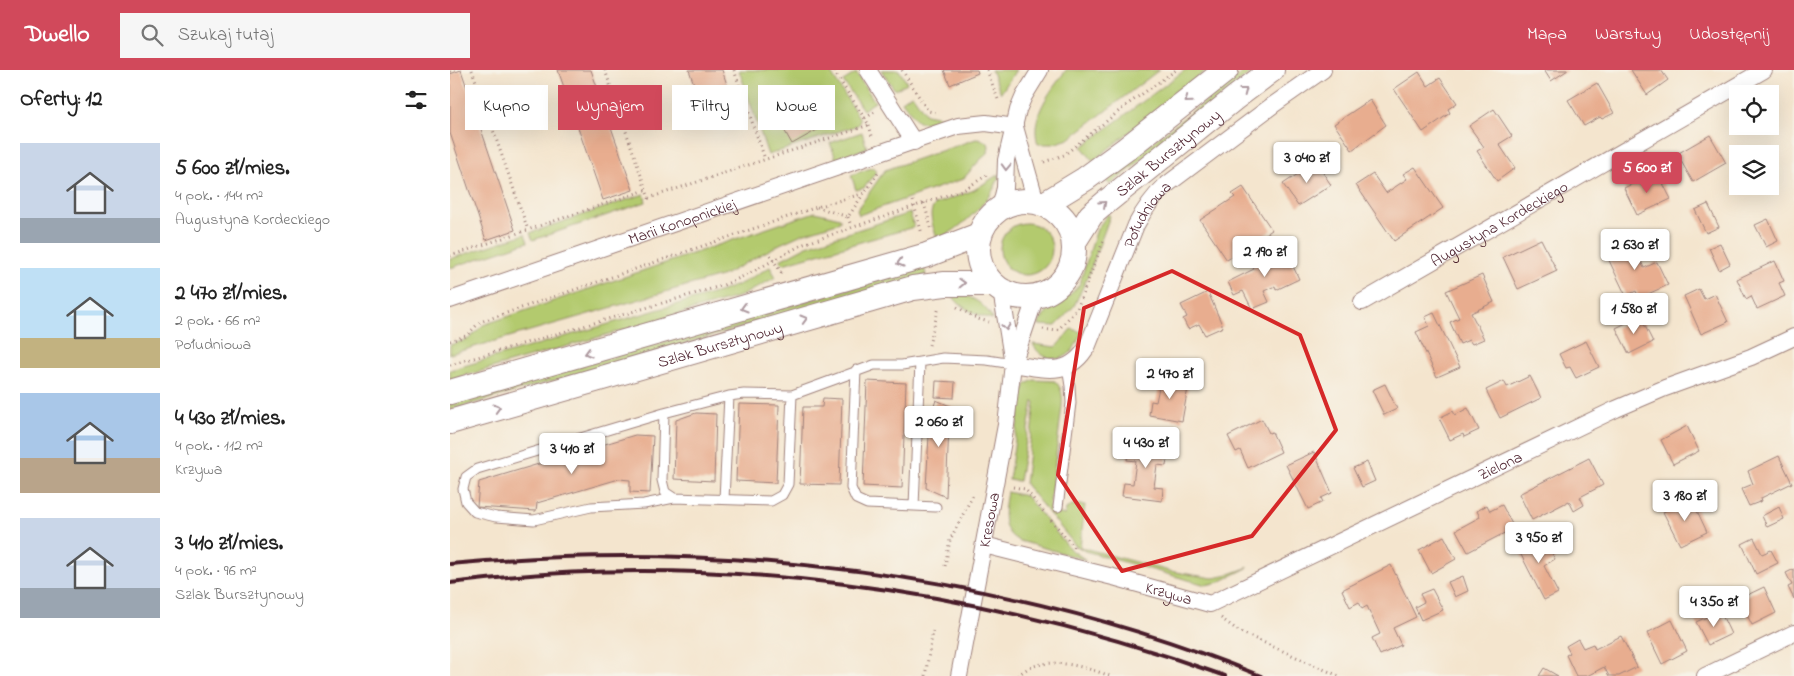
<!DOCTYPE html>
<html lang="pl">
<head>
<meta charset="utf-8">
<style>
	:root { --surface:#fff; --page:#f6f6f6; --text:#222; --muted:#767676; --accent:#d1495b }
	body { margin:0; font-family:"Indie Flower",sans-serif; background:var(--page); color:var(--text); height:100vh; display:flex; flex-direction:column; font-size:19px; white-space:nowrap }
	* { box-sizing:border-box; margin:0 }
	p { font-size:16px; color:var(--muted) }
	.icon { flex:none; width:28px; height:28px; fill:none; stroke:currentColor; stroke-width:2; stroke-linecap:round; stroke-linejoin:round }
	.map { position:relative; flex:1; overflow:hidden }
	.side { display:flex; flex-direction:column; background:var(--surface); width:450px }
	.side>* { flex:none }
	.banner { position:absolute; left:15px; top:15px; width:475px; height:45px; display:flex; gap:10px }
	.fabs { position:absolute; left:1279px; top:15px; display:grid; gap:10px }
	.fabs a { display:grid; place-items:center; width:50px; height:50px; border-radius:0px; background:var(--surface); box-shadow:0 5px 20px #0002; font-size:25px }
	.price { position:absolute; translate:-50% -42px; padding:0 11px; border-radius:5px; background:#fff; color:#222; font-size:16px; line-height:32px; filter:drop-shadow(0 1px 2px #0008) }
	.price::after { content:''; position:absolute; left:50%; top:30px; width:15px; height:11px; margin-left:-8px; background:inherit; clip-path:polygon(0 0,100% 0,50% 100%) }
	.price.selected { background:var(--accent); color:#fff }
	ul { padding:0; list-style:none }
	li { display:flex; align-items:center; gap:15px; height:125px; padding:0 20px }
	li span { display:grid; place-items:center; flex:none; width:140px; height:100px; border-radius:0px; color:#555 }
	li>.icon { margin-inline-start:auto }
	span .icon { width:60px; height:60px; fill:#fffc; stroke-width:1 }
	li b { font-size:21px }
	h2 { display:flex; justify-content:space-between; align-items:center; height:60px; padding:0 20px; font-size:21px }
	.tag { padding:0 18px; border-radius:0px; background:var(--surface); box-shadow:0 5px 20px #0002; font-size:18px; line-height:45px }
	.tag.selected { background:var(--accent); color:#fff }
	header { display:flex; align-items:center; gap:30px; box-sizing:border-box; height:70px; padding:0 25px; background:var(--accent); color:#fff }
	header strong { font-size:24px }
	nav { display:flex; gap:28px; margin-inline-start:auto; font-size:18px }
	.search { width:350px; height:45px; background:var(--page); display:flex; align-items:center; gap:12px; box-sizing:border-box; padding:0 18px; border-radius:0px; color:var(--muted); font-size:19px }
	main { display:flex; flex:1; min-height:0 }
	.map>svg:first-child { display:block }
	.green { fill:#b3ca6e; stroke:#7e744c }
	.building { fill:#e8ad8f }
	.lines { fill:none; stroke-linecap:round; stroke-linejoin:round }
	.service-casing { stroke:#9f827c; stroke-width:11 }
	.minor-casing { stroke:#9f827c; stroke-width:18 }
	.secondary-casing { stroke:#9f827c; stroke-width:26 }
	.path { stroke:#9f827c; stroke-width:3; stroke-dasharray:1 4; stroke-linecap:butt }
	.service { stroke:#fff; stroke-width:9 }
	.minor { stroke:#fff; stroke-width:16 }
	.secondary { stroke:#fff; stroke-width:24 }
	.rail { stroke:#4a1f2b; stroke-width:4 }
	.oneway { stroke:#ae9aa0 }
	.marked { fill:none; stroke:#d62828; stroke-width:4; stroke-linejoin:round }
	.labels { text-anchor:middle; stroke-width:5; stroke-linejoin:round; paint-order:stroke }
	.street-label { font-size:16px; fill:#4a1f2b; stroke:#f7f3e8 }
</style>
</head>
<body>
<header>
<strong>Dwello</strong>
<div class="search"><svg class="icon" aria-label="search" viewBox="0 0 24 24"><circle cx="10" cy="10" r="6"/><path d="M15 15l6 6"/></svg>Szukaj tutaj</div>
<nav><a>Mapa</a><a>Warstwy</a><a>Udostępnij</a></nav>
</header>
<main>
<section class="side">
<h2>Oferty: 12<svg class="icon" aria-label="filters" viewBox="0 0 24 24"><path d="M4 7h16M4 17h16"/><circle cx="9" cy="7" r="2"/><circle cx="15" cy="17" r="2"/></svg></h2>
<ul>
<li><span style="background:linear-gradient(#c9d6e8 75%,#9aa5b1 0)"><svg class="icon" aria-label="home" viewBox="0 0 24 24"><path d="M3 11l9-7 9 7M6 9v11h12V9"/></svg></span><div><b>5 600 zł/mies.</b><p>4 pok. · 144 m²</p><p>Augustyna Kordeckiego</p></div></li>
<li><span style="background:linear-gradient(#bfe0f5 70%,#c2b280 0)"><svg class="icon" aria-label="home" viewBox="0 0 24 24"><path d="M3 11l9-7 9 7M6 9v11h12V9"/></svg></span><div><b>2 470 zł/mies.</b><p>2 pok. · 66 m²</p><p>Południowa</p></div></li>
<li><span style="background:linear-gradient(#a9c7e8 65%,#b9a48a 0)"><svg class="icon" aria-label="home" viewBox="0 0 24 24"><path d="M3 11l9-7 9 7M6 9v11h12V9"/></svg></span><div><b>4 430 zł/mies.</b><p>4 pok. · 112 m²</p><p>Krzywa</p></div></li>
<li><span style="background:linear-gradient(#c9d6e8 70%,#9aa5b1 0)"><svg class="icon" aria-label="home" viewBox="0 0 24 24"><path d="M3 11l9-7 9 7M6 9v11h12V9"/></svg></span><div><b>3 410 zł/mies.</b><p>4 pok. · 96 m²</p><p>Szlak Bursztynowy</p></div></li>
</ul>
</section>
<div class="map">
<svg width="1344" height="606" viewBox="0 0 1344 606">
	<rect width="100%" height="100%" fill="#f7f3e8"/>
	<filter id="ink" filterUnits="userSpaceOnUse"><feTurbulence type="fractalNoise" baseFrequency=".02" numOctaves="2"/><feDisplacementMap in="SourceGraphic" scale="10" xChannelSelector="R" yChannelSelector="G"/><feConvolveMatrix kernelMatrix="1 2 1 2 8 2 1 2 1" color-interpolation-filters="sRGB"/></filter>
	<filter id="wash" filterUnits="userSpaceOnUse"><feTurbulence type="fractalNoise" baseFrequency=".0096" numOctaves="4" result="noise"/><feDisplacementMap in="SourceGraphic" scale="20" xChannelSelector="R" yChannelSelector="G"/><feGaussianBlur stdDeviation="1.12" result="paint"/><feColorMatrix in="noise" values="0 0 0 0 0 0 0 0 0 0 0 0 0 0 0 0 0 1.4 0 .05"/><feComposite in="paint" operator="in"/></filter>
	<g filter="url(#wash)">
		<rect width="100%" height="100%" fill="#f4e5ce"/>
		<path class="green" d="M289 0H379L410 49 408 55 318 85Z
			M431 0H449L457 13 445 20Z
			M541 0H566L551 23Z
			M616 0H709L619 69 603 74H588C579 46 601 21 616 0Z
			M735 0H757L643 91 632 77Z
			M796 0H804L660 115 655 109Z
			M406 3 425 32 413 40 393 11Z
			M462 24 476 44 498 48 481 53 468 52 452 31Z
			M412 62 417 78 386 89 380 73Z
			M529 68 538 73 539 76 538 83 530 90 513 109 409 145 407 140 435 100Z
			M424 97 426 102 414 118 406 120 401 105Z
			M549 104C547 126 507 163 487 169 484 158 476 142 486 134L524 120Z
			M194 124 196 132 83 170 80 163Z
			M365 142 390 148V152L352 164 330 174 274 205 0 284V275L19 269 33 255Z
			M460 143 464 157 333 194 330 190 357 176Z
			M658 144 660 146 638 206 624 236 606 256 588 255C597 236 615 233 629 215L647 159Z
			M550 179a26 26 0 1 1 52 0a26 26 0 1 1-52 0Z
			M75 164 78 172 0 198V189Z
			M320 197 326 207 291 226 0 310V300L272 221 292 213Z
			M474 197 476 205 0 340V334Z
			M502 224C520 224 534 233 543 249 530 247 507 237 502 224Z
			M621 259 632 262C628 269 626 277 620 283 608 294 589 288 583 274L606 277Z
			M584 310 605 311C612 318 613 326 612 336L599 441 615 445 616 439 622 435H635L630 477 719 501 763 508 774 506 799 497 769 512 756 515 635 481 625 475 575 414 585 332 583 331 569 411 559 410 572 323 576 314Z
			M557 422 576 426 620 479 636 490 570 471C549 463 554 439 557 422Z"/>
		<g id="blocks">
			<path class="building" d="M11 0 65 160 36 170 0 63V4Z
				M108 0H141L183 120 153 130Z
				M239 0H272L286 41 257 51Z
				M494 0H527L528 3 500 15Z
				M1094 0H1118L1101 11Z
				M1181 0H1211L1218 10 1197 25Z
				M969 2 978 16 990 8 1007 33 998 39 1000 43 973 62 944 19Z
				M1147 13 1164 43 1152 49 1150 47 1134 56 1118 30Z
				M349 25 369 59 342 74 323 40Z
				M920 30 936 55 902 80 884 54Z
				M1044 39 1062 66 1049 74 1065 98 1047 111 1027 81 1034 77 1019 56Z
				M1260 65 1276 93 1243 112 1227 84Z
				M866 92 881 115 848 136 833 114Z
				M965 97 993 138 944 171 906 115 923 104 936 123 957 109 953 104Z
				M1207 102 1221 129 1187 145 1174 118Z
				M793 117 822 160 777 190 750 150 785 127 782 124Z
				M1258 134 1269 157 1256 163 1245 140Z
				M1318 149 1328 171 1316 177 1305 155Z
				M1091 169 1107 201 1068 219 1053 187Z
				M1181 170 1194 198 1207 192 1218 215 1189 228 1186 221 1176 226 1155 182Z
				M1270 173 1280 194 1269 200 1259 178Z
				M835 179 849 209 826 220 825 216 814 221 819 232 802 239 793 221 784 225 778 212 804 199 802 194Z
				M1325 191 1334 211 1329 213 1335 226 1307 239 1301 226 1296 229 1287 209Z
				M1032 205 1044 232 1021 243 1034 269 1022 274 1019 270 1010 274 1000 252 1009 248 996 221Z
				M1249 219 1254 229 1265 224 1278 252 1251 264 1234 226Z
				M758 222 773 257 755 265 749 254 738 259 733 249 737 247 731 235Z
				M984 243 1010 297 987 307 966 262 979 256 975 247Z
				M1190 246 1203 272 1179 284 1166 258Z
				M1136 271 1149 297 1126 308 1120 297 1116 298 1109 284Z
				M1080 306 1091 328 1050 348 1036 320 1054 311 1057 317Z
				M711 307 739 312 732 351 699 345 701 331 706 332Z
				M417 311 456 313 452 418 413 416Z
				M486 311 505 312 504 328 485 327Z
				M935 314 947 339 934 345 922 320Z
				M373 328 392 329 389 415 350 414 353 337H372Z
				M486 330 505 338 499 356 496 427 476 418 480 348Z
				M289 334 329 335 326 413 286 411Z
				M1018 338 1029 360 1014 367 1013 364 1000 370 989 348 1003 341 1005 345Z
				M246 343 266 344 264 411 224 409 226 350Z
				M812 349 819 363 822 362 831 382 798 398 790 380 786 382 778 366Z
				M1237 356 1249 381 1223 394 1211 370Z
				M185 365 203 366 200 423 180 422V410L169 409 87 433 86 441 27 437 29 412Z
				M685 368 714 372 713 381 718 382 716 396 707 395 704 417 713 418 712 431 672 426 674 413 683 414 686 391 677 390 679 377H684Z
				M864 382 882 423 871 428 873 432 858 439 836 395Z
				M1329 386 1342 413 1311 428 1312 431 1299 436 1291 419 1303 414 1298 401Z
				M1139 388 1153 415 1130 427 1134 435 1124 441 1119 431 1082 450 1069 424Z
				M917 392 925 411 912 417 903 398Z
				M1241 428 1257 462 1230 475 1213 442Z
				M1037 435 1040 441 1052 435 1064 458 1018 482 1006 460 1030 447 1027 441Z
				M1329 437 1334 449 1317 457 1312 446Z
				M1092 464 1105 489 1094 496 1108 523 1094 530 1067 477Z
				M994 466 1006 489 981 503 969 480Z
				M1304 468 1312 484 1321 480 1328 493 1306 504 1292 474Z
				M941 495 966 547 943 558 951 575 930 585 922 568 930 564 917 536 912 539 909 532 900 537 892 520Z
				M1344 499V529L1338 517 1342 515 1336 503Z
				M1013 506 1018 521 1005 527 998 512Z
				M1314 517 1326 543 1302 555 1289 529Z
				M982 519 993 540 971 550 965 537 974 532 970 524Z
				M1270 541 1281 564 1258 575 1246 552Z
				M1222 550 1237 581 1212 594 1197 563Z
				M1171 566 1187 597 1169 606H1159L1154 597 1137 606H1126L1116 585 1120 583 1116 576 1128 569 1133 578 1143 574 1145 579Z
				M1094 598 1108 606H1089Z"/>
		</g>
	</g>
	<g filter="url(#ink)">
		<use href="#blocks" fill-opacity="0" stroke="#9f827c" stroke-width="1"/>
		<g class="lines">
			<defs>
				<path id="service" d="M406 300 401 418 406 429 417 434 464 436 470 292
					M342 325 338 414 332 425 321 431 224 428 194 434 141 437 84 450 46 447 25 442 16 432 13 419 16 407 27 399 214 343 279 326 294 324 342 325 424 295H452L493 288 537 290 563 294
					M214 343 212 410 215 422 224 428
					M274 429 279 326
					M464 436 486 437
					M608 437 621 333 620 316 617 297"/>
				<g id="minor">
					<path d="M418 0 464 72"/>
					<path d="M565 57 586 132"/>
					<path d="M550 138 555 118 556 90 568 40 574 26 590 0"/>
					<path d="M551 220 563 294"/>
					<path id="s1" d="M0 230 508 56 536 53 565 57"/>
					<path id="s2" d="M912 232 1314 0"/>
					<path id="s3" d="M563 294C594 299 620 308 638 275L686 155C694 140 702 128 715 116L823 35 873 0"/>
					<path id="s4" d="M534 475 667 508 760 534 1166 339 1215 318 1301 287 1344 267"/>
					<path id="s5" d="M509 606 556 355 563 294 586 226"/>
					<path d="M1255 606 1344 563"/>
				</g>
				<g id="secondary">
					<circle cx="576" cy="179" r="48"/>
					<path d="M594 134 635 109 676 79 776 0"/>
					<path id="s6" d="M624 172 641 145 655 133 785 28 822 0"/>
					<path d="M0 322 477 185 529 165"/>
					<path id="s7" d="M0 352 463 218 495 214H543"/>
				</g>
			</defs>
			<use href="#service" class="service-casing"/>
			<use href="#minor" class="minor-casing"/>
			<use href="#secondary" class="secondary-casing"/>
			<path class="path" d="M22 0 78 160
				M155 0 196 120
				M284 0 315 89
				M452 0 478 41 487 43
				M537 0 549 32
				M0 2 5 0
				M415 48 425 42
				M419 55 422 66
				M594 92 614 85 678 34 726 0
				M463 131 472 164
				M474 133 482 161
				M367 137 398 147 414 123
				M398 147 400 153
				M320 185 331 202 333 201
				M0 186 196 120 199 128 419 55 383 0
				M507 237 528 249 539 252
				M593 259 607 261 627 239 654 169
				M0 271 16 266 30 252 367 137 415 123 428 103
				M479 275 489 237
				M0 295 271 216C300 205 326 188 354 174L515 119 537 105
				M563 417 575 419 594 442
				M601 450 625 478
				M495 496 500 470 524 423
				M771 548 790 562 889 606
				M475 606 483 561
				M568 606C590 583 633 596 660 606"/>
			<use href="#service" class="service"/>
			<use href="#minor" class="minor"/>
			<use href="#secondary" class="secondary"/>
			<path class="rail" d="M0 494C273 469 556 502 811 606
				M0 513C261 480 528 517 775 606"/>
		</g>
		<defs><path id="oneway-chevron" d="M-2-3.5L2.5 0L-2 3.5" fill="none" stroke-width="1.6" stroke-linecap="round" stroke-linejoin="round" transform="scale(1.25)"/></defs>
		<g class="oneway">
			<use href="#oneway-chevron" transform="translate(794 21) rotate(-37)"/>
			<use href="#oneway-chevron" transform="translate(738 30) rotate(141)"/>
			<use href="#oneway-chevron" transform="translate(556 97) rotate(92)"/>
			<use href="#oneway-chevron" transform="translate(653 134) rotate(-42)"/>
			<use href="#oneway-chevron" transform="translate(450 193) rotate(164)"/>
			<use href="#oneway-chevron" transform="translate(512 213) rotate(-2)"/>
			<use href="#oneway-chevron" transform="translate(294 238) rotate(164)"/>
			<use href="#oneway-chevron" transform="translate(354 249) rotate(-16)"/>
			<use href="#oneway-chevron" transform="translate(556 257) rotate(82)"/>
			<use href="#oneway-chevron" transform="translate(138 283) rotate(164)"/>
			<use href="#oneway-chevron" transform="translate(47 338) rotate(-16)"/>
		</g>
	</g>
	<path class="marked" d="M722 201 850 265 886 360 802 466 672 501 608 405 634 238Z"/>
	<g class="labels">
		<g class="street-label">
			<text dy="6" stroke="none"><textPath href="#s6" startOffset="131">Szlak Bursztynowy</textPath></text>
			<text dy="6" stroke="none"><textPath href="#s3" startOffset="229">Południowa</textPath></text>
			<text dy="6" stroke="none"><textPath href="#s1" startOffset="245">Marii Konopnickiej</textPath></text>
			<text dy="6" stroke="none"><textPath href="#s2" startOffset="158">Augustyna Kordeckiego</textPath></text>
			<text dy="6" stroke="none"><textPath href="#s7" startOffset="281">Szlak Bursztynowy</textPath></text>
			<text dy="6" stroke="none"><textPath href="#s4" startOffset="555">Zielona</textPath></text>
			<text dy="6" stroke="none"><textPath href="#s5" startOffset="159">Kresowa</textPath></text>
			<text dy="6" stroke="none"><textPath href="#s4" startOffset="191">Krzywa</textPath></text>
		</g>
	</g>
</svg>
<div class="fabs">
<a><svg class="icon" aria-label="locate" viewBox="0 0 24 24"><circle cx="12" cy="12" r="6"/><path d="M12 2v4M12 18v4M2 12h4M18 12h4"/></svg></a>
<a><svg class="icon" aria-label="layers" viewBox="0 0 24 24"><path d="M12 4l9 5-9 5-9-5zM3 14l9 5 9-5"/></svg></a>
</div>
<b class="price" style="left:857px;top:114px">3 040 zł</b>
<b class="price selected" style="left:1197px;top:124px">5 600 zł</b>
<b class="price" style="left:1185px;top:201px">2 630 zł</b>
<b class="price" style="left:815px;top:208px">2 190 zł</b>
<b class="price" style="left:1184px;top:265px">1 580 zł</b>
<b class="price" style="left:720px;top:330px">2 470 zł</b>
<b class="price" style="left:489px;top:378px">2 060 zł</b>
<b class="price" style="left:696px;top:399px">4 430 zł</b>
<b class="price" style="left:122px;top:405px">3 410 zł</b>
<b class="price" style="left:1235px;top:452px">3 180 zł</b>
<b class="price" style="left:1089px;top:494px">3 950 zł</b>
<b class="price" style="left:1264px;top:558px">4 350 zł</b>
<div class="banner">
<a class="tag">Kupno</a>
<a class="tag selected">Wynajem</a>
<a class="tag">Filtry</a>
<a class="tag">Nowe</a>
</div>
</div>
</main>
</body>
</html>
